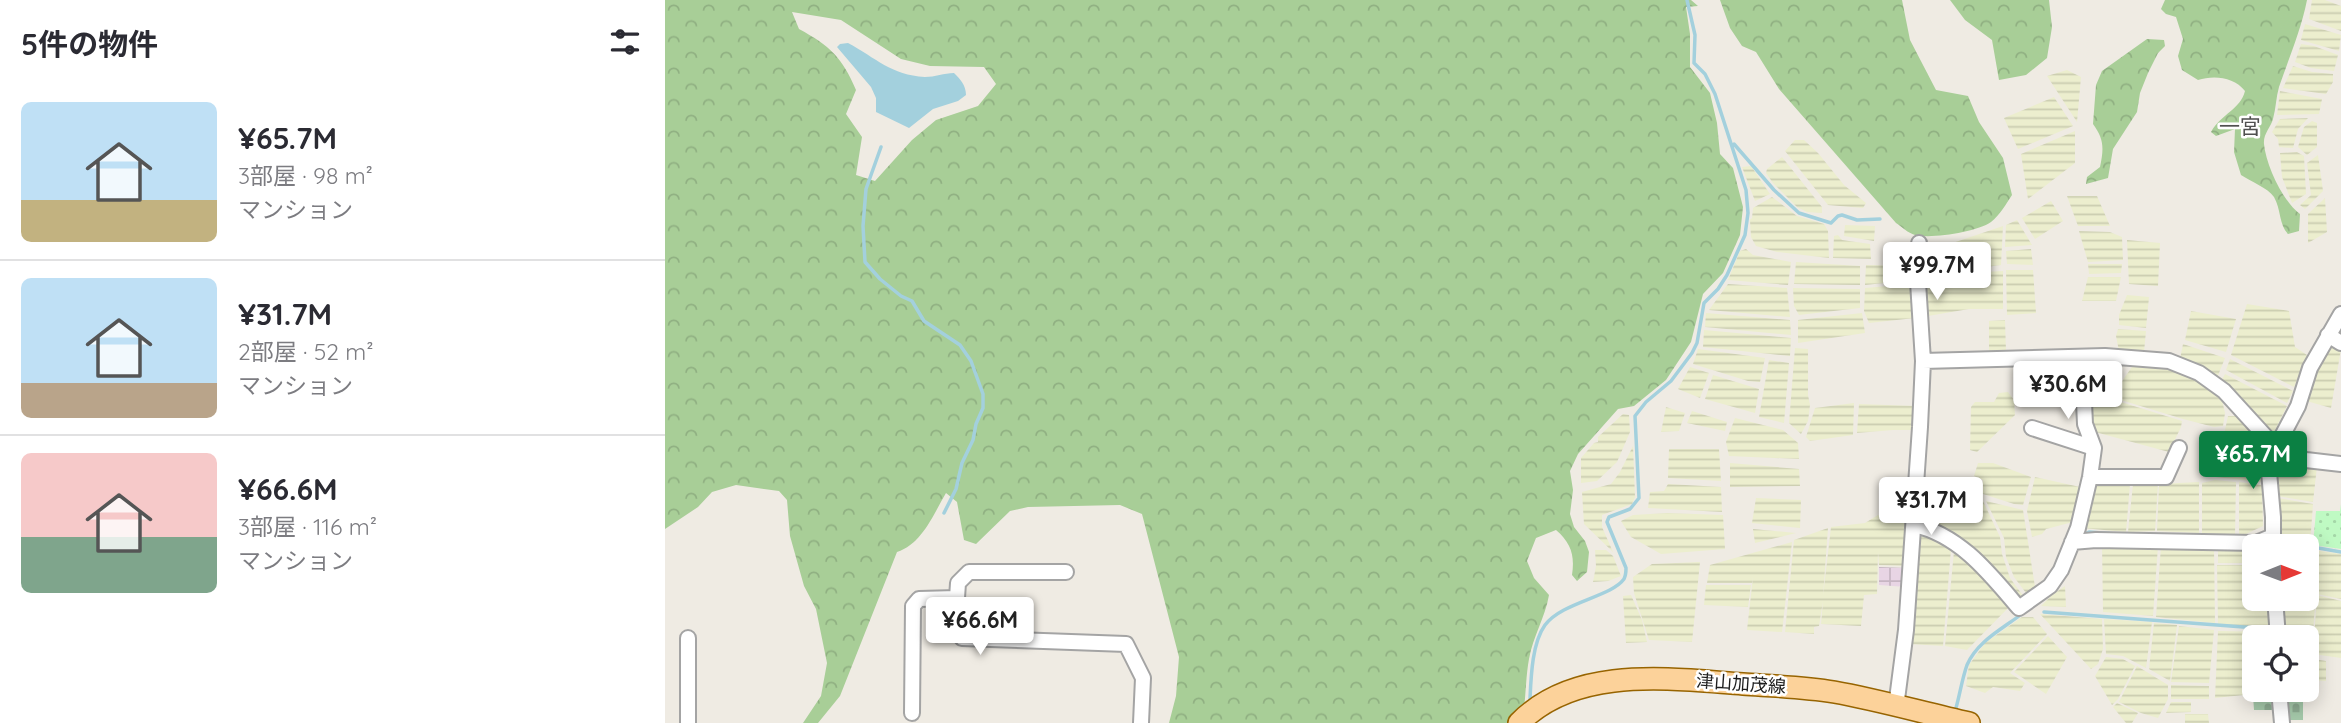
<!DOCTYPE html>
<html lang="ja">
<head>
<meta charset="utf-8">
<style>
	:root { --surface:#fff; --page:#f7f7f7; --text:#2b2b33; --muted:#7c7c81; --line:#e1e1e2; --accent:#0b8043 }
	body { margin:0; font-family:Quicksand,"Noto Sans JP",sans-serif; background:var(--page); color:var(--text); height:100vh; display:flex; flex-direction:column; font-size:26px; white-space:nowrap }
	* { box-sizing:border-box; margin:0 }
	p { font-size:23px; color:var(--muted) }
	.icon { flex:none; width:38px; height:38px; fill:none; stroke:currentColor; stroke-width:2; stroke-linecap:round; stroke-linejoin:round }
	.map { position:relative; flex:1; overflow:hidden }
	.drawer { display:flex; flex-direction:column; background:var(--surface); width:665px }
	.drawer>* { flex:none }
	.needle { width:46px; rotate:89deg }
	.controls { position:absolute; left:1577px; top:534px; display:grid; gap:14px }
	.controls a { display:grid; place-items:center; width:77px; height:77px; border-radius:10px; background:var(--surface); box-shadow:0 4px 18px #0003; font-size:35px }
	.price { position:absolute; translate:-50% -60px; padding:0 16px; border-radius:7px; background:#fff; color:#222; font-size:23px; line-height:46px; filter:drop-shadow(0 2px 4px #0008) }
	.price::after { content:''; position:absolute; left:50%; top:42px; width:21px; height:16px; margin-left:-10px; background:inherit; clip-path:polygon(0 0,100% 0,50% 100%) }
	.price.current { background:var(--accent); color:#fff }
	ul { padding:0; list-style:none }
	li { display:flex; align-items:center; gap:21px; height:175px; padding:0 21px }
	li+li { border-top:2px solid var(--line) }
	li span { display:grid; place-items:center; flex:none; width:196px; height:140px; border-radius:10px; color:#555 }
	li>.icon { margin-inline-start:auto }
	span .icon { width:84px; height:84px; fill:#fffc; stroke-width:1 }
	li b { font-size:30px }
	h2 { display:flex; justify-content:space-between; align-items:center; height:84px; padding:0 21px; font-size:30px }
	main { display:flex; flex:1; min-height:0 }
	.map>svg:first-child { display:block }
	.industrial { fill:url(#industrial-grid) }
	.farmland { fill:url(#farmland-rules) }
	.forest { fill:url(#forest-crowns); fill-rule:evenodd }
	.cemetery { fill:url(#cemetery-stones) }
	.park { fill:url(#park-dots) }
	.water { fill:#a3d0dd }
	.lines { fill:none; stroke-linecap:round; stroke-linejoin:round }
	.stream { stroke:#a3d0dd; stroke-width:3.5 }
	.minor-casing { stroke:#a4a4a4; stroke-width:18 }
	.primary-casing { stroke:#976400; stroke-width:24 }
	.minor { stroke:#fff; stroke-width:14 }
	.primary { stroke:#fcd29a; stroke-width:21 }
	.labels { text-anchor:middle; stroke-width:5; stroke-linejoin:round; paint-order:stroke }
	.street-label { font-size:18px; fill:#1d1d1d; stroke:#fff }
	.quarter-label { font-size:21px; fill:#505050; stroke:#fff }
</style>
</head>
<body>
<main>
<section class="drawer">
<h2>5件の物件<svg class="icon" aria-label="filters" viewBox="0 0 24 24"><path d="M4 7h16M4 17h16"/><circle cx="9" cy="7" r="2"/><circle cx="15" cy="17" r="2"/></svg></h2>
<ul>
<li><span style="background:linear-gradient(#bfe0f5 70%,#c2b280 0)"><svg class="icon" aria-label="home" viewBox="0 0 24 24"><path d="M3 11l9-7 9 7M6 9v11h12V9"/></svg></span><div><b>¥65.7M</b><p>3部屋 · 98 m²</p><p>マンション</p></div></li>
<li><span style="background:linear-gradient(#bfe0f5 75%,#b9a48a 0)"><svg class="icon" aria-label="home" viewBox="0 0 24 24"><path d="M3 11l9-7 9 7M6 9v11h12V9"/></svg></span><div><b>¥31.7M</b><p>2部屋 · 52 m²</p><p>マンション</p></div></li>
<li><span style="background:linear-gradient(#f6c9c9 60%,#7fa58c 0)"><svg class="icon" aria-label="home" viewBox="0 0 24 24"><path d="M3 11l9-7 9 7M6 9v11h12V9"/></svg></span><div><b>¥66.6M</b><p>3部屋 · 116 m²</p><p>マンション</p></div></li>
</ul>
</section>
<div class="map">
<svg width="1676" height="723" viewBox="0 0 1676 723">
	<defs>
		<pattern id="industrial-grid" width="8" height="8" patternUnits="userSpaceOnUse" patternTransform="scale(1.75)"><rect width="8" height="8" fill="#e8d5e4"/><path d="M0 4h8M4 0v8" fill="none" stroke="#c7b6c3"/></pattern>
		<pattern id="farmland-rules" width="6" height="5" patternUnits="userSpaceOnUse" patternTransform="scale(1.75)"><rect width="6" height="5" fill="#eceece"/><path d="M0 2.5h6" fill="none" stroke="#caccb0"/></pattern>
		<pattern id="forest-crowns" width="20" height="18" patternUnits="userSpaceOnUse" patternTransform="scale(1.75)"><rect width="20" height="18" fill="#a8ce97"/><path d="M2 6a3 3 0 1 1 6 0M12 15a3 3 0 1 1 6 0" fill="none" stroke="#90b082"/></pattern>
		<pattern id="cemetery-stones" width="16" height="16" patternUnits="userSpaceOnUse" patternTransform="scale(1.75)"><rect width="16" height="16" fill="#a4c8a9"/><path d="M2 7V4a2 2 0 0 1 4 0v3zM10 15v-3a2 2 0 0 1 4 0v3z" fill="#8dab91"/></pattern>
		<pattern id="park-dots" width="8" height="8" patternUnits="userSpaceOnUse" patternTransform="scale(1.75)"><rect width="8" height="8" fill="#bffac3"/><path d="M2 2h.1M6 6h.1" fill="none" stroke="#a4d6a7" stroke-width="1.8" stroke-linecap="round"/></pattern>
	</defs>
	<rect width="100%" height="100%" fill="#efebe3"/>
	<path class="industrial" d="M1214 567 1242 568 1241 587 1214 585Z"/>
	<path class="farmland" d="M1647 0H1660L1676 6V31L1644 19Z
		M1640 24 1676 35 1674 51 1636 40Z
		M1636 44 1649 46 1673 55 1669 71 1646 68 1630 62Z
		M1628 66 1647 72 1668 74V82L1661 94 1618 88Z
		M1402 70 1416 77 1412 122 1382 76Z
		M1615 91 1657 99 1654 114 1612 115Z
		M1389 97 1408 126 1353 149 1339 118Z
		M1643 118 1633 129 1628 148 1614 147 1613 139 1607 132 1615 119Z
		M1647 121 1652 123V147L1642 155 1633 147 1639 127Z
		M1410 131V163L1363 199 1356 154Z
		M1130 140H1139L1153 153 1179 185 1201 203 1198 208 1163 205 1120 151Z
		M1632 152 1639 156 1641 194 1627 203 1617 177 1615 153Z
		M1653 155 1658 191 1640 209 1635 205 1646 195 1642 163Z
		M1117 157 1157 207V213L1142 212 1132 207 1108 183 1101 173 1102 169Z
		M1086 166 1105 194 1090 201 1077 167Z
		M1402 196H1432L1445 226H1413Z
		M1107 197 1132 216 1159 224 1163 231 1164 258 1112 252 1091 246 1086 237 1085 220 1087 218 1088 208Z
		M1660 198 1662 232 1643 243V214Z
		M1386 201 1398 221 1370 239 1357 218Z
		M1352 220 1367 245 1340 247 1341 225Z
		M1180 225 1210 226 1209 241 1179 236Z
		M1338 226 1336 265 1260 275 1261 252Z
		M1414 231 1445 232 1457 237 1458 260 1423 262Z
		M1173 235 1177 240 1205 244 1206 259 1168 258 1169 236Z
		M1462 240 1495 243 1493 286 1464 284Z
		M1081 249 1088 255 1126 262 1123 285 1063 280 1075 251Z
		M1366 249 1368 265 1342 264 1341 251Z
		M1131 262 1195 266V285L1129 284Z
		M1423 264H1457L1456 273 1424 274Z
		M1201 265 1247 266 1248 280 1200 285Z
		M1341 270H1368L1371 313 1342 315Z
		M1338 271V309H1304L1263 316 1260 280 1299 273Z
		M1423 277H1456L1451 301H1417Z
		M1063 284 1122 288 1125 317 1044 310Z
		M1248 284 1250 318 1204 323 1199 311 1200 288Z
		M1128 288 1195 289V308L1134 315 1129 306Z
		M1462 295 1484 297 1481 328 1454 325V315Z
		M1582 304 1624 311 1630 347 1642 355 1629 387 1566 355Z
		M1526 311 1571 319 1561 352 1520 340Z
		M1041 313 1125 320 1126 335 1040 327Z
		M1197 313 1200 333 1133 343V320Z
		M1340 320 1341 352H1324V321Z
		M1453 329 1481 331 1479 352 1454 351 1451 336Z
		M1039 330 1126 338 1125 356 1038 347Z
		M1663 341 1676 349 1666 408 1638 400Z
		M1518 344 1560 358 1552 378 1515 359Z
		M1130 348 1143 349V395L1145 405 1143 421 1136 434 1124 423Z
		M1033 349 1100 358 1095 382 1083 381 1028 364Z
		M1565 359 1628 391 1622 403 1561 370Z
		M1104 360 1124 363 1119 423 1094 417Z
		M1409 361 1410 396 1363 402 1359 386 1358 363Z
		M1469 364 1507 368 1549 389 1557 400 1560 413 1558 426 1549 427 1518 419 1446 397Z
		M1025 367 1044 373 1035 398 1013 389Z
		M1560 374 1622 406 1608 434 1555 383Z
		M1048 375 1094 389 1090 413 1040 399Z
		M1343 392 1349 400 1350 415 1312 452 1305 450 1306 407 1310 402H1329L1334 393Z
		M1443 398 1517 421 1516 427 1504 452 1430 432 1426 424 1424 399Z
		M1189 403 1188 435 1145 441 1141 437 1150 408Z
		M1194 404 1251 406 1250 430H1228L1192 433Z
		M1001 407 1020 413 1014 431 996 432Z
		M1027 411 1062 422 1060 431 1022 423Z
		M958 414 964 415 965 432 952 462 932 481 916 483V458L929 443 933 442V437Z
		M1563 416H1571L1597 443 1592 459 1596 482 1550 477Z
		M1070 418 1118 430 1133 443 1134 459 1064 456 1061 442Z
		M968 446 970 497 967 504 937 515V527L948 552 919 524 917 492 946 484 955 472Z
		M1004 449H1054L1056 481 1003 478Z
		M1612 455 1652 466 1648 502 1612 496 1608 470Z
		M1065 463 1134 469 1135 486 1065 487Z
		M1313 463H1328L1366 477 1358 505 1349 504 1315 493 1318 480 1309 476Z
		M1370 477 1415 487 1408 522 1381 529 1377 534 1367 537 1362 511Z
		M1550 480 1571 482 1570 535 1537 533V483Z
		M1534 482V533L1492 531 1494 484Z
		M1574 482 1597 485 1598 526 1581 534H1574Z
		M1493 483 1490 531 1463 532 1468 484Z
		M1003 484 1056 487 1057 512 983 508 985 492 999 491Z
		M1427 484H1465L1461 532 1417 528Z
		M1257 491 1317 499 1335 537 1337 554 1345 578 1359 597 1351 599 1327 565 1298 544 1255 520Z
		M1091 498 1136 500 1135 528 1087 523Z
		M1612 498 1648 504 1645 545 1612 541Z
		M1321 501 1358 510 1370 587 1361 593 1349 577 1341 557 1339 538Z
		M1245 512 1242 566 1214 565 1213 552 1212 594 1199 595 1196 626 1156 624 1158 601 1154 626 1149 627V634L1120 632 1129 540 1163 528 1158 596 1166 527 1200 523 1213 515Z
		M1002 513 1058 515 1060 549 996 554 966 537 956 521 968 515Z
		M1088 529 1131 533 1090 543Z
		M1252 531 1263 534 1286 549 1278 646 1244 644Z
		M1127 542 1117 632 1082 630 1088 577 1087 583H1042L1045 565Z
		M1437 544 1493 546 1488 616 1438 612Z
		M1496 546 1549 547 1550 623 1491 617Z
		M1589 546V563H1553V547Z
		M1642 549 1676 554V599L1642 592Z
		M930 550H941L948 556 956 576 943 581 928 582 931 566Z
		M1289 551 1303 559 1344 607 1302 650 1280 646Z
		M1035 562 1027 642 984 640 969 593 968 577 987 564Z
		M1589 565V598L1603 599V628L1553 624 1552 565Z
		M1041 585H1086L1083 607 1039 605Z
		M1400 586 1401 607 1376 606 1387 595Z
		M1642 594 1651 595 1646 655 1642 654V637H1615L1613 599 1642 598Z
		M966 595 977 620 982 642 961 643 958 596Z
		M1652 595 1676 601V658L1648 654Z
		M1375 614 1437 619 1438 649 1433 664 1426 669Z
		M1357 617H1368L1382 634 1345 673 1360 683 1355 691 1328 687 1320 693 1301 686 1304 665 1320 643Z
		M1439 619 1487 622 1481 668 1458 656 1441 654Z
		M1489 623 1512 625 1505 681 1484 669Z
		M1514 626 1549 630 1544 683 1506 682Z
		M1553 631 1608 632V637H1589V690H1599L1598 693 1550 698Z
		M1383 636 1402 657 1381 694 1349 672Z
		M1441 657 1458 659 1470 666 1453 699 1447 705 1430 676Z
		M1642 658 1661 661V681L1642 680Z
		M1472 666 1503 685V699L1493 718 1476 713 1454 702Z
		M1506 685 1544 686V699H1506Z
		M1506 702H1526V712L1501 713Z
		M1452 703 1473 713 1467 723H1461L1448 707Z
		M1520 714H1543L1544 723H1520Z"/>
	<path class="forest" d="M0 0H1026L1033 6 1021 7 1025 34V67L1045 93 1052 123 1055 154 1068 168 1078 207 1075 235 1058 273 1038 294 1026 342 1001 380 969 406 953 409 913 454 905 471 908 490 905 514 909 527 920 541 924 552 922 572 912 581 907 575C910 555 906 543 891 530L871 538 862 561 869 578 884 595C880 618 868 636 864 659 861 675 861 692 859 709L844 723H504L511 696 514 657 477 514 455 505 363 507 345 511 311 544 299 540 292 502 281 493C268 515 257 544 232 552L175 696 153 723H138L156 696 162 663 151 609 139 586 125 536 122 500 114 491 71 485 47 492 33 507 0 529ZM127 12 176 20 236 59 265 66 319 67 331 84 313 106 271 120 247 140 210 181 191 175 197 137 181 114 191 90C177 57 165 46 134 29Z
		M1055 0H1237L1245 40 1271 90 1303 96 1314 122 1338 158 1347 195C1341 204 1335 215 1326 222 1312 232 1267 239 1250 235 1243 233 1237 227 1231 223L1114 89 1091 52 1077 46 1065 28Z
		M1285 0H1384L1387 27 1382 58 1361 75 1334 80 1327 40 1300 20Z
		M1500 0H1642C1636 30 1624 58 1614 87 1611 97 1611 108 1608 119 1606 127 1598 134 1599 144 1601 165 1618 202 1635 214L1634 231 1623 234C1614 225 1616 209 1609 197 1603 188 1585 181 1576 175L1569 152 1570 129 1551 136 1546 132C1557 113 1575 110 1580 91 1569 77 1549 75 1533 80L1517 70 1513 56 1518 39 1511 17 1501 14 1496 9Z
		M1482 39 1499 40 1500 46 1493 53 1483 73 1475 93 1472 112 1448 149 1443 178 1421 184 1422 177 1435 167C1439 148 1439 139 1428 124L1431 85 1437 71Z"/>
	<path class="cemetery" d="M1588 696H1610L1611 710H1589Z
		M1616 697 1638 699V720H1618Z"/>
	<path class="park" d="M1676 504V549L1648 545 1651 511H1675Z"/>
	<path class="water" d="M183 43C211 58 226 75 260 77 270 77 279 73 289 73 295 79 301 85 301 95L293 101 268 109 244 128 211 112V98L206 87 172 47 175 44Z"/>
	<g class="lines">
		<path class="stream" d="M1069 144 1109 190 1134 213 1166 223 1173 216 1177 215 1192 220 1215 219
			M216 147 201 189 198 226 200 262 215 279 236 296 247 301 259 321 295 345 306 361 318 394V408L311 424 308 440 297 463 291 489 279 513
			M1418 535 1424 532 1451 534
			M1614 543 1639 546
			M1642 546 1676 552
			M1392 587 1401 573
			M1379 612 1605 629
			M865 699C866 677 867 643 880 625 897 602 946 597 959 579 961 575 961 573 961 568L942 522 944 517 965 509 974 498 970 416 981 402 1006 381 1027 353 1032 343 1039 303 1053 289 1062 275 1080 235 1083 213 1081 190 1050 94 1040 74 1029 63 1030 35 1022 0
			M1291 708C1295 694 1297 679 1302 665 1312 641 1339 628 1358 613"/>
		<defs>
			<path id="minor" d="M1663 335 1676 343
				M1258 361 1440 356 1504 361 1534 373 1559 391 1612 449 1626 456 1641 460 1676 464
				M1367 428 1429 448
				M1425 477H1501L1514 448
				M1249 525C1295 535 1325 574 1354 608L1385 586 1396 570 1413 528 1425 477 1429 448 1420 424 1417 358
				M1407 542 1431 540 1591 543 1608 536
				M1608 546V517L1604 472 1606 457 1633 406 1645 368 1676 314
				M292 598 293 583 304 572H401
				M1610 598 1613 637
				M23 638V723
				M1614 690 1617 723
				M1231 707 1241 630 1255 427 1258 361 1253 282 1254 243
				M247 713 248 606 254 599 292 598 293 633 297 638 461 644 478 678 476 723"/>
			<path id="primary" d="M854 723C911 665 1005 679 1078 684 1108 686 1139 687 1169 692 1214 700 1259 713 1304 723"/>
		</defs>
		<use href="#minor" class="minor-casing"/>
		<use href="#primary" class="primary-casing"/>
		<use href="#minor" class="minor"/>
		<use href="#primary" class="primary"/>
	</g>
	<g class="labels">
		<g class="street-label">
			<text transform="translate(1076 684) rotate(4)" y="6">津山加茂線</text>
		</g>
		<g class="quarter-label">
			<text x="1575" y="134">一宮</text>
		</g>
	</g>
</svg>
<div class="controls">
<a><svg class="needle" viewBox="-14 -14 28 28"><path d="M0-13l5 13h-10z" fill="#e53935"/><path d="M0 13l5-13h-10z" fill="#7c7c81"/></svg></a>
<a><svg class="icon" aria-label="locate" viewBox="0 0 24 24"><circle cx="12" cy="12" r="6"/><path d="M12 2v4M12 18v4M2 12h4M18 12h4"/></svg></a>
</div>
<b class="price" style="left:1272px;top:302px">¥99.7M</b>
<b class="price" style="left:1403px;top:421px">¥30.6M</b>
<b class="price current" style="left:1588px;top:491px">¥65.7M</b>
<b class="price" style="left:1266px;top:537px">¥31.7M</b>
<b class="price" style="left:315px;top:657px">¥66.6M</b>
</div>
</main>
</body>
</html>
